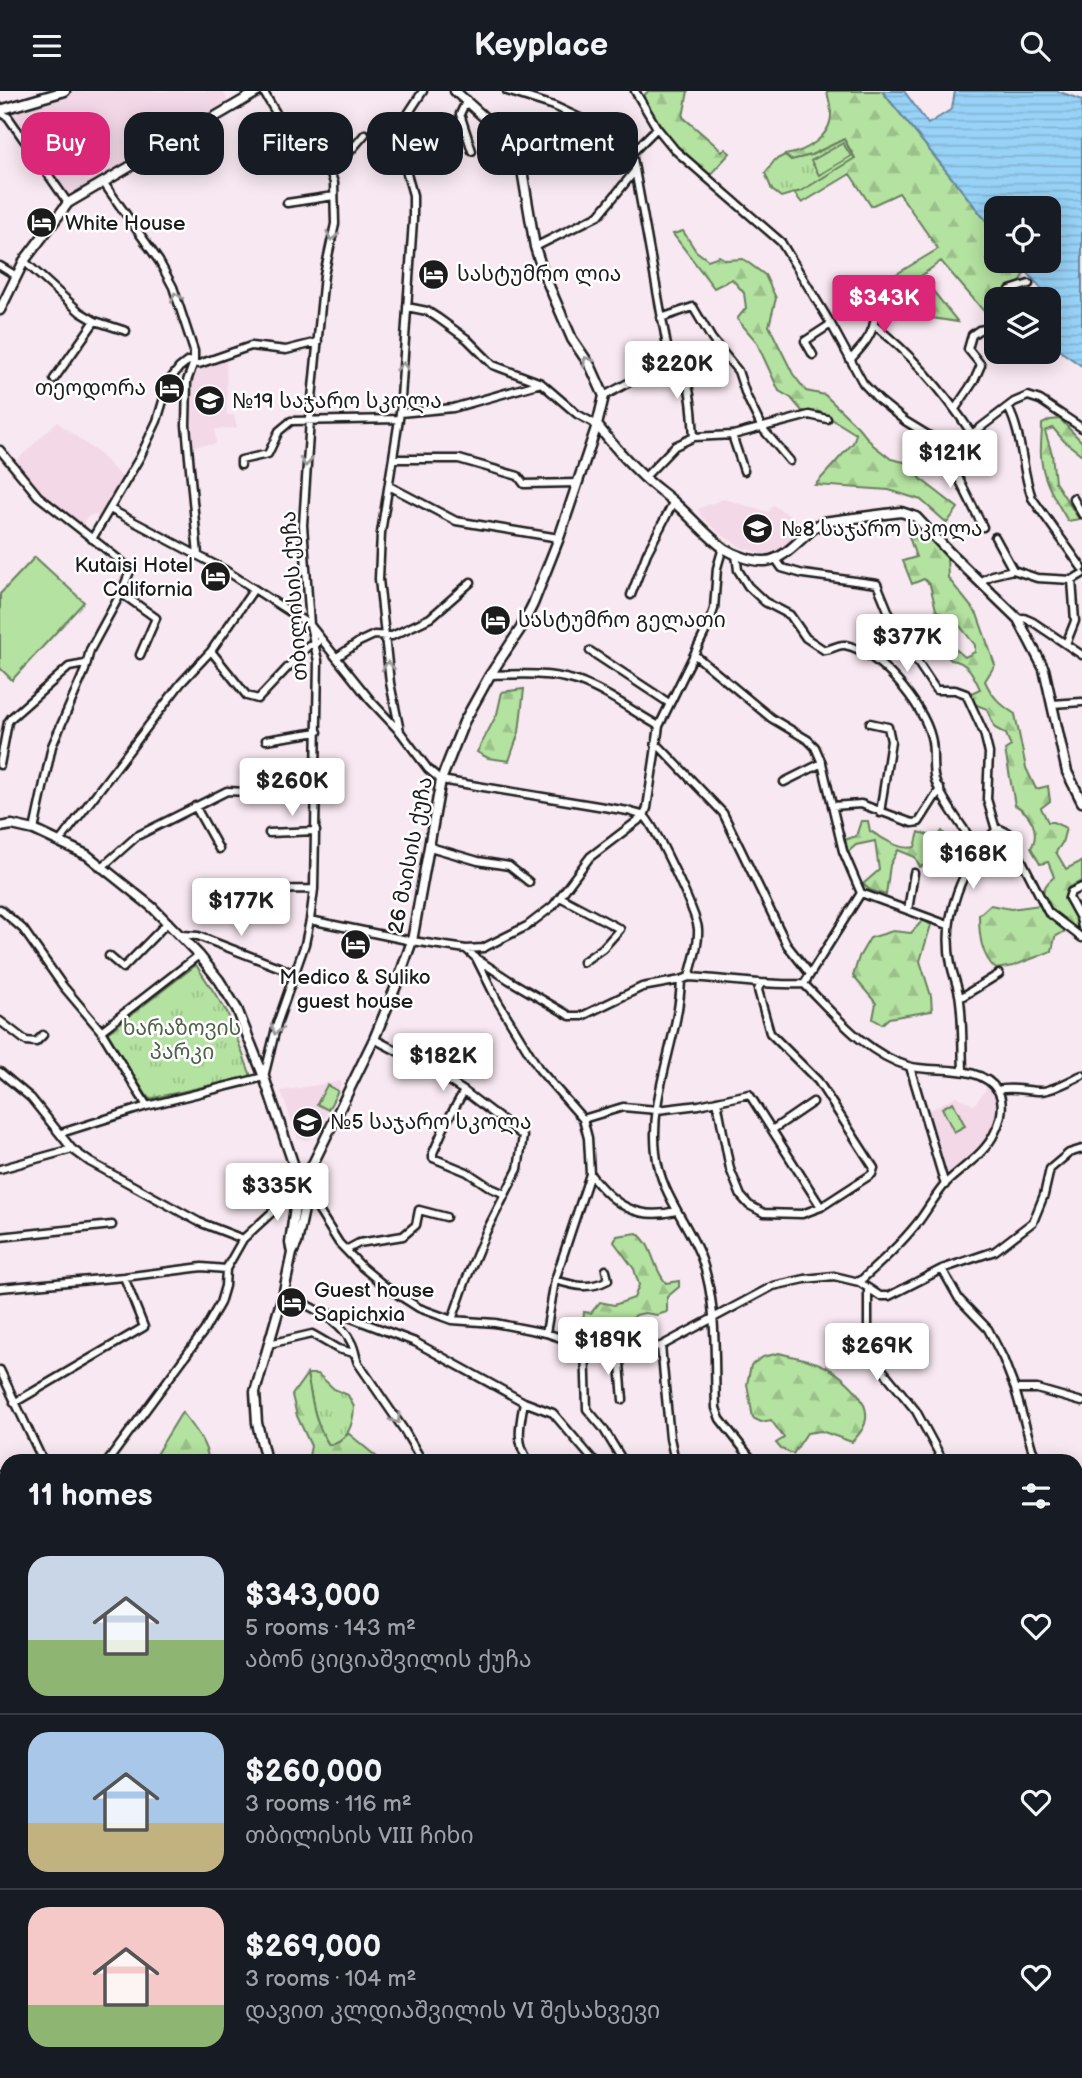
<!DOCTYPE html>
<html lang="en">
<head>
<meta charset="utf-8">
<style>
	:root { --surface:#171b24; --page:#20242c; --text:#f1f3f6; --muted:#9ea1a6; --line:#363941; --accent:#db2777 }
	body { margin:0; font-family:"Balsamiq Sans","Noto Sans Georgian",sans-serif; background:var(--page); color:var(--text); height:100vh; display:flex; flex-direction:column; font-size:26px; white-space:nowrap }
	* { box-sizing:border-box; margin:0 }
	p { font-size:23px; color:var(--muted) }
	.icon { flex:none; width:38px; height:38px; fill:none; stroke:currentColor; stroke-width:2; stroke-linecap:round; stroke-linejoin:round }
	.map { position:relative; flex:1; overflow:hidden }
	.sheet { position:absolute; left:0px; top:1363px; width:1083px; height:625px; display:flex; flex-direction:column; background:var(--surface); border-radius:21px 21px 0 0; box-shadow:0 4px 18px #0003 }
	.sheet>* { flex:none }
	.banner { position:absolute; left:21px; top:21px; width:700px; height:63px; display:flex; gap:14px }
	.controls { position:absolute; left:984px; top:105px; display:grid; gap:14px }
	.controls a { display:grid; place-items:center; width:77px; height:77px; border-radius:14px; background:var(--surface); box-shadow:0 4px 18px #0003; font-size:35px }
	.price { position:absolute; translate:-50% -60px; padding:0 16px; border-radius:7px; background:#fff; color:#222; font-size:23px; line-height:46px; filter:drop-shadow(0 2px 4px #0008) }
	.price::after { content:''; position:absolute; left:50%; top:42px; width:21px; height:16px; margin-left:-10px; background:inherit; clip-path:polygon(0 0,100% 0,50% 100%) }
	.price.current { background:var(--accent); color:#fff }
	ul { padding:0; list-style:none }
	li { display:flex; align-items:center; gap:21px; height:175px; padding:0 28px }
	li+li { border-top:2px solid var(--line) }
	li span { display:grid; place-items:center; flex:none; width:196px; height:140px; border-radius:21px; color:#555 }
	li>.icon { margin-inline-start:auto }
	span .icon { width:84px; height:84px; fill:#fffc; stroke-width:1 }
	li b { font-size:30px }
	h2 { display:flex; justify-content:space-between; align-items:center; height:84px; padding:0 28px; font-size:30px }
	.tag { padding:0 24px; border-radius:21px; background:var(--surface); box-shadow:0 4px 18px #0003; font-size:24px; line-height:63px }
	.tag.current { background:var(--accent); color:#fff }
	header { display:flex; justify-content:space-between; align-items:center; height:91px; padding:0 28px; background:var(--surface); font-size:32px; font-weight:700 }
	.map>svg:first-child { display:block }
	.built { fill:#f3d8e7 }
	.grass { fill:url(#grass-tufts); stroke:#687f5e; stroke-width:2 }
	.forest { fill:url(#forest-firs); stroke:#687f5e; stroke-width:2 }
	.cemetery { fill:url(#cemetery-stones); stroke:#687f5e; stroke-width:2 }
	.pitch { fill:#b4e2a0; stroke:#687f5e; stroke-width:2 }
	.water { fill:url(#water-rules); stroke:#66899f; stroke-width:2 }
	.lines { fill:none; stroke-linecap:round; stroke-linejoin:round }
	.stream { stroke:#66899f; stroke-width:2 }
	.river { stroke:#97d2f7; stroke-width:10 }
	.minor-casing { stroke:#1c1c1c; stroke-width:11 }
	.major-casing { stroke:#1c1c1c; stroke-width:13 }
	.minor { stroke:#fff; stroke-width:6 }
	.major { stroke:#fff; stroke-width:8 }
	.oneway { stroke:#999 }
	.labels { text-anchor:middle; stroke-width:5; stroke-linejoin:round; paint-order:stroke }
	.poi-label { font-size:21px; fill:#1c1c1c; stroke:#fff; text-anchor:start }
	.street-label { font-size:21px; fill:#1c1c1c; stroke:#fff }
	.park-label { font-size:21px; fill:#51614a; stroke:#fff }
</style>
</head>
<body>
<header><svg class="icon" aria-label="menu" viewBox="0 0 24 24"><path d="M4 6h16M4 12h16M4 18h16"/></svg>Keyplace<svg class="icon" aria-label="search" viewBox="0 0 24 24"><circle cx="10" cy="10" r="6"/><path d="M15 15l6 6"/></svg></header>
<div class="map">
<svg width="1082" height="1987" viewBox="0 0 1082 1987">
	<defs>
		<pattern id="grass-tufts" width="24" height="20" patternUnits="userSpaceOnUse" patternTransform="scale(1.75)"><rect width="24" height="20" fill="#b4e2a0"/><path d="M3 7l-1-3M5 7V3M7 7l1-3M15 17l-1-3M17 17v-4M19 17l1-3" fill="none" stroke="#9ac189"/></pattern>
		<pattern id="forest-firs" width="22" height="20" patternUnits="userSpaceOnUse" patternTransform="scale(1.75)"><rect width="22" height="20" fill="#b4e2a0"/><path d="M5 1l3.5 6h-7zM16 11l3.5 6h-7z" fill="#9ac189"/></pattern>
		<pattern id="cemetery-stones" width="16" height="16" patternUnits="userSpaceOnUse" patternTransform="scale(1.75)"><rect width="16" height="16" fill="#b4e2a0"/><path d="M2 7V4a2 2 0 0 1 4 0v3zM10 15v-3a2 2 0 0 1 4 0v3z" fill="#9ac189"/></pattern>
		<pattern id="water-rules" width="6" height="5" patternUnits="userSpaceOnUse" patternTransform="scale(1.75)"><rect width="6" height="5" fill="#97d2f7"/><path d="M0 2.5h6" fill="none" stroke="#82b4d3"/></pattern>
	</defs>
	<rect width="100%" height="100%" fill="#f8e8f1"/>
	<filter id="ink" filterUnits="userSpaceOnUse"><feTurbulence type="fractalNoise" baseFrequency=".0143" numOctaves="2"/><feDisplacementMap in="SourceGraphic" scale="14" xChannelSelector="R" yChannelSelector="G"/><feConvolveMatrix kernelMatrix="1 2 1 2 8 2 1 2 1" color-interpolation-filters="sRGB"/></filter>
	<g filter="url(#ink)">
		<path class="built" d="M70 0H223L230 15 71 108 7 19Z
			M226 268 227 324H234L237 337 215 338 216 353 193 355 191 289 204 274Z
			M57 331 97 361 123 387 100 427 94 423 87 426 82 434 41 402 15 371Z
			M723 408 769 421 773 414 805 434 783 457 774 463 760 462 743 457 719 442 702 426 698 418Z
			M342 990 317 1043 308 1049 298 1048 281 1000Z
			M987 997 994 1003 1000 1022 992 1043 947 1084 928 1020 956 1005 974 1014Z"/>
		<path class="grass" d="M844 48 855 68 801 100 781 106 772 99 765 82 775 69 785 64 791 69 811 64Z
			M196 874 227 921 251 985 149 1008 106 943Z
			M307 1283H318L334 1298 348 1304 354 1316C353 1335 348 1349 329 1354 314 1331 312 1309 307 1283Z
			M1079 1640 1082 1642V1726L1076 1722V1642Z
			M1076 1741 1082 1744V1951L1076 1950Z"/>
		<path class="forest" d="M648 0H688L683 26 722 60 725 58 730 62 710 84C680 60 661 43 642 7Z
			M827 0H882L996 142V170H1018L1026 179 1013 208H996V225H988L941 170 921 185 958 231 932 227 897 202 885 190 938 158 899 102 871 115 850 83 802 112 794 102 801 100 855 67 844 48 811 64 791 69 785 64C806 61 832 45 831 22 831 15 828 7 827 0Z
			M683 140 696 160 708 169 719 165 726 169 743 168 765 184 776 207 769 235 793 283 806 300 825 304 858 336 873 354 891 368 908 372 922 389 958 417 947 432 921 409 889 399 815 394 853 352 856 343 820 321 802 320 791 307 779 300 756 250 737 228 746 217 744 202 732 188 714 197 673 143Z
			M1060 328 1082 351V364L1064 350 1053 337 1045 340 1052 363 1055 391 1079 428 1068 430C1054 407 1039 384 1041 356 1041 349 1042 341 1042 333L1050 329Z
			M920 437 947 466 948 487 977 523 995 574 985 590C992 606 1001 614 1015 623L1026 677 1036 698 1048 695 1050 710 1041 717 1048 731H1053L1066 737 1062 752 1056 761 1066 778 1082 770V790L1068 797 1064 808 1073 821 1080 839 1077 840C1062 825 1024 810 1054 786L1048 771 1040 773 1031 757C1041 740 1030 722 1015 714L1005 659 1011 655 1006 643 995 637 987 618 974 613 969 603 980 598C973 583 968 571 951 569L939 557 946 550 965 566 975 561V554L959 534 936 519 930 494 924 488 912 493 903 470 916 466 907 440Z
			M524 598 519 641 509 670 488 667 477 661 497 623 502 601Z
			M861 730H868L870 740C883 747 899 760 915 756L919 741 937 747 942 740 953 752 949 772 940 769 936 776 929 771 920 776 915 766 898 759 890 774 886 804 870 799 863 793 879 779 875 750 856 754 848 761 845 749 856 745Z
			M990 814 1011 818 1040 814 1045 823 1065 840 1055 846 1052 860 1013 875 996 878C981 865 979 844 979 824Z
			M923 829 931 834 920 870 931 905 932 920 889 927 882 933 873 928 876 912 853 885 859 866 870 847 893 840 911 842Z
			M637 1142C654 1155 652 1176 666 1192L679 1190V1196L667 1206V1221L657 1224 645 1222 636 1224 625 1235 610 1239 607 1228 595 1230 593 1237 583 1233 584 1221 591 1222 600 1211 614 1214 634 1207 639 1194 634 1178 614 1151 617 1145Z
			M779 1262C792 1266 805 1267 817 1272 837 1279 869 1305 866 1328 865 1337 858 1345 852 1351L821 1340 807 1342 793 1363 781 1358 776 1352 784 1347 771 1329 761 1331 753 1327 747 1293 751 1274 763 1266Z
			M307 1283C312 1309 314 1331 329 1354L339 1351 348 1342 378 1367V1370H308L311 1355 297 1325 292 1304Z
			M182 1321C194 1336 206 1351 209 1370H152Z
			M1080 1602H1082V1642C1072 1632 1076 1615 1080 1602Z
			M7 1614V1790L0 1788V1629Z
			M939 1981H1076L1082 1982V1987H947Z"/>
		<path class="cemetery" d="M0 1394 7 1407V1501L0 1508Z
			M0 1541C13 1567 8 1597 0 1624Z"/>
		<path class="pitch" d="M843 52 851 65 819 84 811 70Z
			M35 466 84 511 12 589 0 577V503Z
			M327 994 338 1000 328 1019 317 1013Z
			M953 1011 965 1035 954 1041 942 1017Z"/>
		<path class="water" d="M882 0H904L928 33 952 18 955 0H1057L1082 9V275L1060 260 1048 218V208H1045L1043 200 1018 170H1048V117H996V142Z"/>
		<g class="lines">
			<path class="stream" d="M340 1987 341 1981"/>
			<path class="river" d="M1076 1964 1082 1965
				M288 1987 305 1981"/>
			<defs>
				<path id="minor" d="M507 0 554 15 582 28 632 62
					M635 0 657 37 675 59 781 151 831 233 863 292 879 309 905 330 941 352 953 353 972 343 1014 311 1028 305 1040 309 1082 337
					M467 9 460 23 472 60
					M0 21 8 26 68 112
					M632 62 657 37
					M331 83 365 43
					M103 91 159 170 173 196 194 260V271L187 290 186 334 198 464
					M287 112 334 105
					M535 156 599 124 634 81
					M24 170 80 221 95 230 126 240
					M0 175 15 184
					M1007 208 1010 199 1029 193
					M407 216 427 220 438 227 467 248 493 274 541 292
					M661 227 693 216 712 248 738 280 746 304 762 337 790 370
					M874 234C914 265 944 301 972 343
					M813 264 805 250 831 233
					M669 266C693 279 692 322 694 346
					M850 269C859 259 869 249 873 236 879 217 867 210 889 196
					M54 288 95 230
					M604 305 661 274 669 266 632 62
					M1008 316C1023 345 1021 377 1032 407L1082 477
					M955 318 974 290 981 274 968 258 972 244 979 239 996 236
					M400 322 453 317 541 292 577 323 597 334
					M732 344 744 380
					M941 352 983 436
					M0 359 38 405 131 478 121 502 90 559 85 579 52 655 34 739
					M393 368H459L518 385 524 393 578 392
					M241 374V369L268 363 279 340 291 330 399 328
					M644 387 675 355 694 346 733 344 809 324 827 328
					M389 395 456 430 559 447
					M1073 407 1082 423
					M110 418 225 479 310 534 371 610 401 642 428 678 441 689 628 720C633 722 640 723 644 725 654 732 697 824 698 838 699 854 693 870 689 886
					M995 446 1013 479
					M92 448 140 366 157 330 169 290 179 277 188 270 199 273 251 255 286 259 318 251
					M736 464 738 479 748 495 765 511 790 524 806 547 824 559C832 559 837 553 845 554 879 561 923 613 931 646 935 660 931 676 935 689 942 710 966 740 978 759
					M775 467 782 477 803 483 877 493 896 539 936 599H955L966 603 984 642 989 662 987 708 996 739
					M981 490 992 484 1013 479 1037 487 1072 489 1082 483
					M121 502 156 527 140 564
					M631 504 647 462 674 410
					M1018 528 1024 527 1033 531 1082 564
					M1066 553 1075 530 1072 489
					M211 560 247 605 258 608 309 554 317 552
					M590 560 669 612
					M695 564 771 627 808 649 815 656 822 672 843 760 861 802 948 834
					M337 566 359 551 374 544 392 545 430 527 471 491
					M490 584C518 583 549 581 577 590 606 600 632 620 659 635
					M1052 613 1082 611
					M870 632 888 636 891 650 880 722
					M400 640 390 592 379 488 381 442 400 322 413 129V104L398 51 402 32 423 0
					M266 649 318 641
					M655 654 660 656 723 722 787 854 810 883
					M0 674 8 631 11 627 69 576 85 573
					M784 691 822 672
					M195 715 219 758
					M832 715 861 713 912 732 919 731 940 698
					M644 725 647 717 659 635 708 535 714 518 717 477 723 456
					M269 742 316 740
					M60 750 181 592 211 560 254 498
					M430 756 478 770 509 775 529 791
					M101 777 137 745 227 700 317 704
					M1082 796 1071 801 1069 807 1080 827 1082 836
					M248 799 314 798
					M560 806 620 838 603 857 583 871
					M0 818 23 838 63 895 101 940 147 1015
					M908 819 914 782
					M310 829 412 850 466 858 477 868 509 889 570 925H582L642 896 681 889 689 886C728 888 765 895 804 893 834 923 866 963 908 975 935 983 979 971 998 1000 1005 1012 1001 1030 995 1041 986 1062 963 1076 947 1091 936 1103 928 1118 919 1130 901 1153 880 1172 859 1191
					M181 844 198 845 294 882
					M466 858 483 857 527 835 553 815 590 766 644 725
					M109 865 123 877 168 831
					M477 869 497 909 539 978 583 1028 588 1047 590 1083 555 1189 546 1242
					M681 889C679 948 649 1003 656 1062 660 1103 689 1132 702 1169 718 1215 714 1269 716 1317L720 1328 753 1370
					M804 893 861 802
					M960 907 999 883
					M0 930 26 950 36 951 43 944
					M101 940 199 864
					M374 948 424 974 464 1000 523 1045 518 1078 486 1141 466 1189 452 1229
					M910 976 945 1094
					M963 980C962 957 963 933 960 910 959 897 953 885 951 873 941 825 963 774 996 739L1000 738 1008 742 1048 821 1082 847
					M0 981 31 1007 72 1058 90 1071 199 1131 243 1148
					M997 999C1013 995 1025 1000 1041 1000 1052 1000 1071 989 1082 984
					M464 1000 446 1032 433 1062V1067L467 1081 491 1097 505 1103
					M717 1010 730 1078 741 1105 749 1114 764 1122 802 1123 821 1116 872 1083 874 1077 818 990 770 942 758 899 760 894
					M583 1028 623 1016 657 1019 699 1014 749 1003 821 1116
					M772 1039 813 1011
					M61 1042 147 1015 264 986 277 933 305 853 310 829 314 798 318 570 310 534 303 434 310 328 324 184 335 133 334 92 331 83 282 32 263 0
					M0 1078 72 1058
					M590 1083C613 1113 637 1130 676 1120
					M307 1101 339 1152 362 1176 386 1196 419 1217 452 1229 495 1232 546 1242 585 1255 619 1260 661 1255 773 1195 805 1188 834 1185 859 1191 880 1205H889L942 1178 995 1160 1033 1131 1044 1104 1050 1078 1069 1062 1082 1058
					M0 1146 112 1134
					M346 1159 359 1152 403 1145 416 1134 419 1119 446 1126
					M942 1178 959 1208 988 1238 1003 1267 1015 1298 1032 1358 1038 1370
					M555 1189C575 1195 589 1199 608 1189L606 1179
					M0 1197 124 1186 202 1176 226 1178
					M868 1197V1238L872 1258 881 1277 916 1320 943 1370
					M284 1200C306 1217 338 1224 351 1251 355 1257 355 1265 358 1272L404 1339 422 1370
					M322 1221 346 1225 415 1251 524 1311 553 1322 594 1370
					M269 1253 312 1243 338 1258 354 1262
					M585 1255 587 1318 603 1337 623 1370
					M661 1255 670 1347 675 1370
					M619 1260 623 1309
					M0 1279 43 1370
					M1015 1298H1037L1082 1311
					M524 1311C520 1332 515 1353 529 1370
					M14 1312 144 1236 124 1186
					M108 1370 204 1240 220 1212 225 1195 226 1178 243 1148 295 1100
					M0 1384 7 1397
					M1076 1414 1082 1407
					M1076 1514 1082 1520
					M0 1937 7 1935
					M825 1987 826 1981"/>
				<path id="major" d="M0 19 65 0
					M0 219 24 170 68 112 259 0
					M597 334C611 352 627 370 644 386 654 396 667 404 677 414 693 428 708 446 725 458 735 464 753 471 766 470 788 468 804 441 823 431L901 421 916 426 950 462 1018 528 1044 578 1067 681 1082 711
					M0 736 12 734 34 739 87 764 152 816 199 864 219 889 237 918 264 986 298 1087
					M298 1087 294 1091V1097L302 1103 310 1097V1092L306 1087
					M306 1087 374 948 396 895 412 850 441 689 464 631 490 584 521 537 533 513 559 447 597 334 604 305 591 276 572 248 543 181 535 156 521 73 515 60 507 47 455 0
					M292 1162 290 1152 297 1101
					M266 1370 257 1332 255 1301 284 1200 292 1162 297 1152 304 1118 302 1103
					M723 1987 726 1981"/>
			</defs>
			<use href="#minor" class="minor-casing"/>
			<use href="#major" class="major-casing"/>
			<use href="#minor" class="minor"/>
			<use href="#major" class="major"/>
		</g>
		<defs><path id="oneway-chevron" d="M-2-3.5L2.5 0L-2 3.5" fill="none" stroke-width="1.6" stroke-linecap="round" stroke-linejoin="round" transform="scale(1.75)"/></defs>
		<g class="oneway">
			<use href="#oneway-chevron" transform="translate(332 145) rotate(102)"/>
			<use href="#oneway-chevron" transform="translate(176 206) rotate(-109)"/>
			<use href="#oneway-chevron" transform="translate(587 270) rotate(-123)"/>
			<use href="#oneway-chevron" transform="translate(403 276) rotate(-86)"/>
			<use href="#oneway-chevron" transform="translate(306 371) rotate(94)"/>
			<use href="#oneway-chevron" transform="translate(388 575) rotate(-96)"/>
			<use href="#oneway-chevron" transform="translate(276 939) rotate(107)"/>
			<use href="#oneway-chevron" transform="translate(396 1328) rotate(56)"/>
		</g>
	</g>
	<defs>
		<symbol id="hotel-disc" viewBox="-11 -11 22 22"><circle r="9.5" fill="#1c1c1c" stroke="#fff"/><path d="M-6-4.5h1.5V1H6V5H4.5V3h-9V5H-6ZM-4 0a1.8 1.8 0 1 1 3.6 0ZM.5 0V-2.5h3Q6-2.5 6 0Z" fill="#fff"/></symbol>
		<symbol id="school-disc" viewBox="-11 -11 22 22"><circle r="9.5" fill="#1c1c1c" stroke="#fff"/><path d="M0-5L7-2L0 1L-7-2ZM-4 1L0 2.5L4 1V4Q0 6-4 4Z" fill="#fff"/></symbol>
	</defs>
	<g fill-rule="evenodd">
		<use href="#hotel-disc" x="24" y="114" width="35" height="35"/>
		<use href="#hotel-disc" x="416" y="166" width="35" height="35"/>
		<use href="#hotel-disc" x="152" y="280" width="35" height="35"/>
		<use href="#school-disc" x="192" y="292" width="35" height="35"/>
		<use href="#school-disc" x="740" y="420" width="35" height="35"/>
		<use href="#hotel-disc" x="198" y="468" width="35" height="35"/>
		<use href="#hotel-disc" x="478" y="512" width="35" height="35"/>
		<use href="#hotel-disc" x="338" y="836" width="35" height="35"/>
		<use href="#school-disc" x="290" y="1014" width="35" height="35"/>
		<use href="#hotel-disc" x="274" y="1194" width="35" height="35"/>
	</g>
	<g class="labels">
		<g class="poi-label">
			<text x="65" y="139">White House</text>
			<text x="457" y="190">სასტუმრო ლია</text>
			<text x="146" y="304" text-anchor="end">თეოდორა</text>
			<text x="232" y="317">№19 საჯარო სკოლა</text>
			<text x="781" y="445">№8 საჯარო სკოლა</text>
			<text x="193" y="481" text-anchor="end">Kutaisi Hotel<tspan x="193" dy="24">California</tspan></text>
			<text x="518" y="536">სასტუმრო გელათი</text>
			<text x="355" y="893" text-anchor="middle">Medico &amp; Suliko<tspan x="355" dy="24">guest house</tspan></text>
			<text x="330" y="1038">№5 საჯარო სკოლა</text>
			<text x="314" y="1206">Guest house<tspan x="314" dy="24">Sapichxia</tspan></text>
		</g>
		<g class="street-label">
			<text transform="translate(294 505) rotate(-94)" y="7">თბილისის ქუჩა</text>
			<text transform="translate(410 764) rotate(-79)" y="7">26 მაისის ქუჩა</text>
		</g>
		<g class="park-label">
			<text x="182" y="944">ხარაზოვის<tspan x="182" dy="24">პარკი</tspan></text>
		</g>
	</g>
</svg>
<div class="controls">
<a><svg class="icon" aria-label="locate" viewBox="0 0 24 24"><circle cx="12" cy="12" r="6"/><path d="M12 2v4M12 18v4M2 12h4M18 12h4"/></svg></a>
<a><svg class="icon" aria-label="layers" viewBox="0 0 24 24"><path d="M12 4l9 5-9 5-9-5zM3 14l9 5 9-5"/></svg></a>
</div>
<b class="price current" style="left:884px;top:244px">$343K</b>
<b class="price" style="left:677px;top:310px">$220K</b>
<b class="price" style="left:950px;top:399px">$121K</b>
<b class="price" style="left:907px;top:583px">$377K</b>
<b class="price" style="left:292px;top:727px">$260K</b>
<b class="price" style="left:973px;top:800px">$168K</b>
<b class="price" style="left:241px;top:847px">$177K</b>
<b class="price" style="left:443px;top:1002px">$182K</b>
<b class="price" style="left:277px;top:1132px">$335K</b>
<b class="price" style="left:608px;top:1286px">$189K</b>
<b class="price" style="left:877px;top:1292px">$269K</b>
<div class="banner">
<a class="tag current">Buy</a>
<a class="tag">Rent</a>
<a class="tag">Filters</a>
<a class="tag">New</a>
<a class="tag">Apartment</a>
</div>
<section class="sheet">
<h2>11 homes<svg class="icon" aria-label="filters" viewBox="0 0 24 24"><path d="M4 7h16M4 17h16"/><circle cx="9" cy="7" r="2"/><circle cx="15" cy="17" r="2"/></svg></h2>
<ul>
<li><span style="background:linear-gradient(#c9d6e8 60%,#8fb573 0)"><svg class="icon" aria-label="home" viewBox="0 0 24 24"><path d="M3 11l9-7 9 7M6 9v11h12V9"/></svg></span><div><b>$343,000</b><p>5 rooms · 143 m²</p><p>აბონ ციციაშვილის ქუჩა</p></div><svg class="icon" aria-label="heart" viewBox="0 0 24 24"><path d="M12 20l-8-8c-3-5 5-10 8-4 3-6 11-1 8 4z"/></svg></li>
<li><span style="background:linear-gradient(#a9c7e8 65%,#c2b280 0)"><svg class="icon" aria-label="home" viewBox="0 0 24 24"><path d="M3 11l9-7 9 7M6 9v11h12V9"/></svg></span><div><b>$260,000</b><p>3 rooms · 116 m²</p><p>თბილისის VIII ჩიხი</p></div><svg class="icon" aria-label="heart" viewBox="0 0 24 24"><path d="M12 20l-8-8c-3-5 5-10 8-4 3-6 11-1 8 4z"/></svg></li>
<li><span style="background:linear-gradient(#f6c9c9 70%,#8fb573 0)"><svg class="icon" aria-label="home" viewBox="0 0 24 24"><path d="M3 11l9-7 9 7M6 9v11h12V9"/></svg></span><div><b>$269,000</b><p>3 rooms · 104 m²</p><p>დავით კლდიაშვილის VI შესახვევი</p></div><svg class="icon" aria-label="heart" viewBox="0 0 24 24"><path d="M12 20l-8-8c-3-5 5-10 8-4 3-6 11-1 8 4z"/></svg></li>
</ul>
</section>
</div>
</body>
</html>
